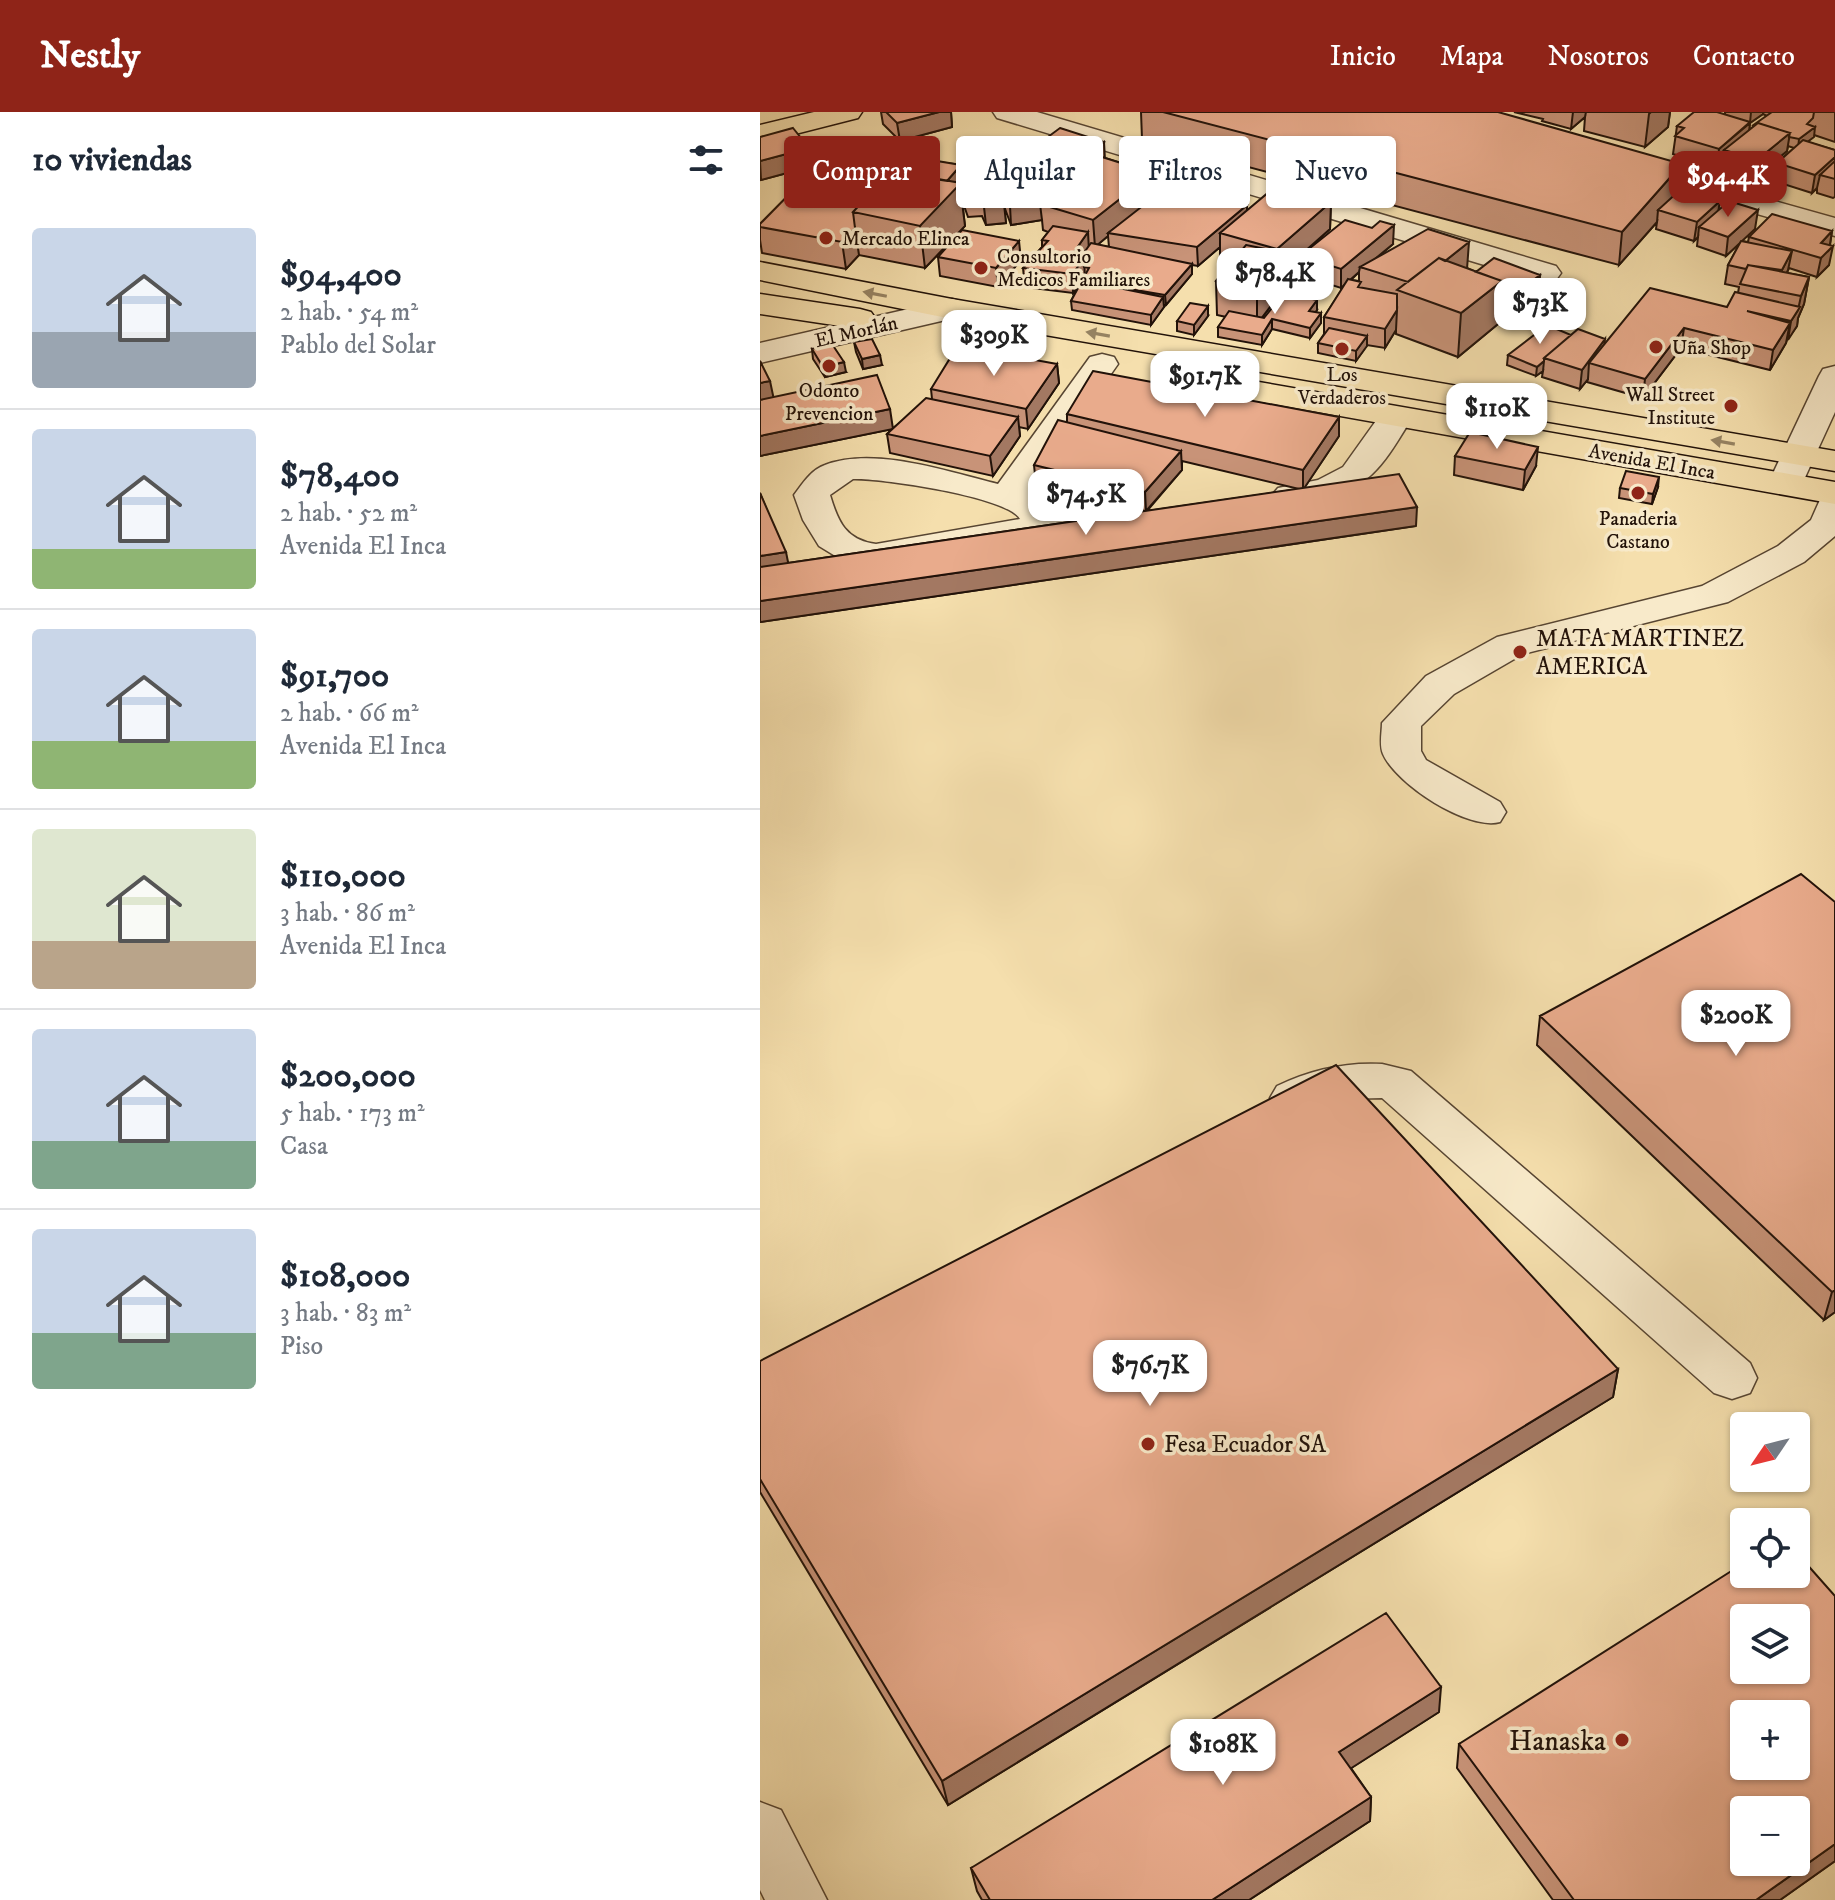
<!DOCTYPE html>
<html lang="es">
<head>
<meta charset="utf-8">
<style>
	:root { --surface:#fff; --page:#f2f2f3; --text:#1f2937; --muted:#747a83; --line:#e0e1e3; --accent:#8f2418 }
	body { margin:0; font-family:"IM FELL DW Pica",serif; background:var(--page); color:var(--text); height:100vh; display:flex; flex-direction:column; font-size:30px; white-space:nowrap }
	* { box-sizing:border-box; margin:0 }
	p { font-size:26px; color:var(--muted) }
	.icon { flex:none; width:44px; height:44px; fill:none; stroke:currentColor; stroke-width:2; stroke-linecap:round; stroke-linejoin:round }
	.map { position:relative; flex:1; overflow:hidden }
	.drawer { display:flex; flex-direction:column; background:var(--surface); width:760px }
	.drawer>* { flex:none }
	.hud { position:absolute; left:24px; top:24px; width:760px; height:72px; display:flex; gap:16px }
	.needle { width:52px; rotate:235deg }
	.fabs { position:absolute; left:970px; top:1300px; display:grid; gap:16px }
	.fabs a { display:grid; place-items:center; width:80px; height:80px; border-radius:8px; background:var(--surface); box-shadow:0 2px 6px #0004; font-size:40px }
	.price { position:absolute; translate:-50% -68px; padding:0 18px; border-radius:16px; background:#fff; color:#222; font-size:26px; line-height:52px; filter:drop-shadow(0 2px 4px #0008) }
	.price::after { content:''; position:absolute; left:50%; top:48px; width:24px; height:18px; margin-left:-12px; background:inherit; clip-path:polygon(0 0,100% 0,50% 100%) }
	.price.active { background:var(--accent); color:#fff }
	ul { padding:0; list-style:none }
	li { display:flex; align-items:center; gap:24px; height:200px; padding:0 32px }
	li+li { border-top:2px solid var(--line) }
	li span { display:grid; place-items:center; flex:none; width:224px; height:160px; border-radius:8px; color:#555 }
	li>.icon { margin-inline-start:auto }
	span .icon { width:96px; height:96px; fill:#fffc; stroke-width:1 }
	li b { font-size:34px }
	h2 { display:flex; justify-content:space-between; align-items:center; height:96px; padding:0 32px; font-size:34px }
	.chip { padding:0 28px; border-radius:8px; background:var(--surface); box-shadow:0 2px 6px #0004; font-size:28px; line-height:72px }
	.chip.active { background:var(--accent); color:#fff }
	header { display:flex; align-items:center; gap:48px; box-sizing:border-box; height:112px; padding:0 40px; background:var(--accent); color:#fff }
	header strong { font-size:38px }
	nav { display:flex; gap:44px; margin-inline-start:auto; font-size:28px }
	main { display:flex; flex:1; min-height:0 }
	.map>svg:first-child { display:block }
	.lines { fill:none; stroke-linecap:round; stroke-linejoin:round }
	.minor-casing { stroke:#574532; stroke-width:3 }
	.major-casing { stroke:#221209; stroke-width:3 }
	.minor { fill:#f8eaca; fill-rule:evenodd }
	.major { fill:#f5dfad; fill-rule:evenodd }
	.wall { fill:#c89378; stroke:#221209; stroke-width:2; fill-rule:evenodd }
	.shaded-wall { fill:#a37862; stroke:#221209; stroke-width:2 }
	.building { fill:#e9ab8c; stroke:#221209; stroke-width:2; fill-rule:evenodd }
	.oneway { fill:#968363 }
	.poi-dot { fill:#8f2418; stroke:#f8eaca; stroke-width:3 }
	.labels { text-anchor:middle; stroke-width:7; stroke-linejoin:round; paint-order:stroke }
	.far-poi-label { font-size:20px; fill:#221209; stroke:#f8eaca; text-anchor:start }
	.far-street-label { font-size:20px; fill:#221209; stroke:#f8eaca }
	.poi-label { font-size:24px; fill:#221209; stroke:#f8eaca; text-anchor:start }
	.near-poi-label { font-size:28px; fill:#221209; stroke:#f8eaca; text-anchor:end }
</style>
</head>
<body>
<header>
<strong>Nestly</strong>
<nav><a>Inicio</a><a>Mapa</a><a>Nosotros</a><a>Contacto</a></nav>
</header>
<main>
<section class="drawer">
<h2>10 viviendas<svg class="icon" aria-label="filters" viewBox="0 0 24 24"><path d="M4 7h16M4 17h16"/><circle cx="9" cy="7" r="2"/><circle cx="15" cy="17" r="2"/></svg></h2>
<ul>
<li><span style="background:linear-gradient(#c9d6e8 65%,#9aa5b1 0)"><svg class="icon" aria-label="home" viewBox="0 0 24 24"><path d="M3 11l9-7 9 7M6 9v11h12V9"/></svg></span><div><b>$94,400</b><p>2 hab. · 54 m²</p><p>Pablo del Solar</p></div></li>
<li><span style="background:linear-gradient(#c9d6e8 75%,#8fb573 0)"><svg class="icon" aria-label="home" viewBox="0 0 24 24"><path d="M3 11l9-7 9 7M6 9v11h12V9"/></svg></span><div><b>$78,400</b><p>2 hab. · 52 m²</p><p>Avenida El Inca</p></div></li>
<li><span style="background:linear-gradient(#c9d6e8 70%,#8fb573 0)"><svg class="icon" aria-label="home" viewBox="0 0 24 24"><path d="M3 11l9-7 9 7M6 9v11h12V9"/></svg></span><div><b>$91,700</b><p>2 hab. · 66 m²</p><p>Avenida El Inca</p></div></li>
<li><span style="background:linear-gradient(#dfe7d0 70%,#b9a48a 0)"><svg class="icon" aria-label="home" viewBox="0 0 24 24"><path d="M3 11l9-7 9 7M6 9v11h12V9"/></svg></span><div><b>$110,000</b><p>3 hab. · 86 m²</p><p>Avenida El Inca</p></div></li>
<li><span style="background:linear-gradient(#c9d6e8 70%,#7fa58c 0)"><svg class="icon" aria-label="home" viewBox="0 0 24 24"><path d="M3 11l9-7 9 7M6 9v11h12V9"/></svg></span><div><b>$200,000</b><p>5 hab. · 173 m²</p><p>Casa</p></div></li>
<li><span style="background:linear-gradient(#c9d6e8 65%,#7fa58c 0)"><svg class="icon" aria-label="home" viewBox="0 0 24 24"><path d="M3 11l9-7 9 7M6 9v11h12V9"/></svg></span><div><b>$108,000</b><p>3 hab. · 83 m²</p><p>Piso</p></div></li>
</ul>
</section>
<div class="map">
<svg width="1075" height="1788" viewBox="0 0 1075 1788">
	<rect width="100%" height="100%" fill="#f5dfad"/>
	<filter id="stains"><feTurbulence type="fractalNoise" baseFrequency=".0025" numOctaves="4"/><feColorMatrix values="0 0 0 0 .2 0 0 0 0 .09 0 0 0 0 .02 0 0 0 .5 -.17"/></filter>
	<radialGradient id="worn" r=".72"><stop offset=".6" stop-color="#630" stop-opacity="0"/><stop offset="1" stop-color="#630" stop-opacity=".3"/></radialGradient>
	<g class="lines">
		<defs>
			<path id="minor" d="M233 0H277L796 154 801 161 796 168H774L237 6Z
				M862 46 1075 106V124L852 61 847 55 852 49Z
				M192 187 203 190 208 197 203 204 0 251V231Z
				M342 242 354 245 358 252 268 380 288 392 294 402 371 392 384 395 389 403 384 411 116 454 77 445 59 434 43 408 34 383C43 371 51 358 65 353 114 334 189 360 238 372L330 245ZM93 367C121 366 249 385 260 407L116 432C86 428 78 410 70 383Z
				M1075 254V300L1042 372 1037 379 1025 382 1013 379 1008 372 1059 264 1063 257Z
				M635 296 647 299 652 306C625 349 613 375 561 388 546 392 533 394 518 390L512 383 518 376 558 368 583 355 623 299Z
				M1075 377V424L1044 450 968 490 763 542 694 582 661 614V639L666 648 740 690 746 700 740 710C708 719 636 672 623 642 619 633 622 620 622 611L666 564 737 525 942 474 1018 434 1051 408 1063 381Z
				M622 952 651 959 990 1251 997 1266 990 1281 972 1287 954 1281 622 986 582 987 533 1003 517 998 510 986 517 974C550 958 585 950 622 952Z
				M0 1690 21 1698 67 1788H5L0 1778Z"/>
			<path id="major" d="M54 0H102L98 6 0 31V13Z
				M0 150 192 187 1075 339V359L192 207 0 168Z
				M0 182 100 197 111 200 116 207 111 214 100 217 0 202Z
				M412 255 1075 370V392L400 272 396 265 400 258Z"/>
		</defs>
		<use href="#minor" class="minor-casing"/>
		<use href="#major" class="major-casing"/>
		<use href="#minor" class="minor"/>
		<use href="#major" class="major"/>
	</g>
	<path class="wall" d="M121 0H191L192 15 140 29 123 12Z
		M381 0H738L919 79 959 98 982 129 988 130 989 125 1072 119 1070 133 1069 153 1057 165 1029 156 1027 161 1049 165 1044 192 1038 206 1037 214 1027 228 1026 231 1010 258 921 236 883 286 827 270 828 267 820 277 782 265 783 259 776 264 747 253 748 243 811 223 844 233 967 195 978 181 979 175 965 172 968 153 980 131 966 144 937 134 938 125 934 129 896 117 897 110 859 153 382 27Z
		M754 0H910L908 15 885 35 824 19 825 5 811 17 782 9 783 7Z
		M965 0H1075V30L1054 23 1047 30 1075 38V85L1073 86 1057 81V76L1052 81 1014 69 1017 51 1034 36 1028 34 1027 39 994 67 962 57V51L957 56 913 42 917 14 965 2ZM1003 2 1007 4 989 18 990 11Z
		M0 25 50 42 98 38 132 41 133 44 201 53 203 65 239 76 237 60 270 56 269 39 345 46 393 61 395 85 487 93V98L571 90 570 117 526 156V174L502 206 557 198 556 200 561 211 550 226 512 217 502 233 458 225V215L466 205 457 203 456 169 471 151 460 148V135L438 154 432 153V162L406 193H404V195L391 213 312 198 311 189 320 172 313 181 265 175 263 156 282 135V128L288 120 283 118 282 108 251 113 244 94 246 111 226 113 222 104 208 105 202 88 205 114 165 156 99 143 86 157 2 141 0 128V112L44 68 42 57 1 68 0 67ZM283 67 305 73 289 85ZM348 124 349 135 337 133Z
		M612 116 633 132 618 145 707 156 716 160 780 163 778 182 747 206 739 204 738 212 698 245 636 222V218L625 236 607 233 596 249 558 241V231L564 222V205L585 173 581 176 540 163V144ZM599 160V169L591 168Z
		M178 145 261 148 238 175 180 164Z
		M448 204 434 223 417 219V209Z
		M94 230 122 253 103 257 96 240Z
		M52 237 86 260 65 265 53 247Z
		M0 249 13 285 133 316 172 287 171 277 297 252 299 271 268 317 259 315 260 324 233 364 130 341 127 322 132 317 0 344Z
		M307 302 579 305V324L544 376 656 414 0 510V381L28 451 385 399 276 372 274 353 307 311ZM422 349 539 377 387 399 422 358Z
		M695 344 776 354 763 378 694 363Z
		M898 375 892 392 859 386 860 376Z
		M1075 790V1200L1064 1208 777 933 780 904Z
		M0 1249 858 1257 853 1285 188 1693 0 1380Z
		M1075 1484V1749L1020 1788H793L697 1656 699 1632Z
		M679 1600 591 1656 611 1685 610 1709 489 1788H222L217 1779 211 1756Z"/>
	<path class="shaded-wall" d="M179 0H191L192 15 140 29 137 11Z
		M813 0H826L825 5 811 17Z
		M891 0H910L908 15 885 35 889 2Z
		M991 0H1003V2L990 11 988 28 964 38 962 51 957 56 959 37 990 11Z
		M1055 15 1054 25 1038 37 1039 27Z
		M1030 21 1027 39 994 67 997 48Z
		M344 30 345 48 311 75 309 56Z
		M97 34 100 52 76 59 78 73 76 75 73 57Z
		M49 36 51 52 41 50 42 57 1 68 0 49Z
		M132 41 135 60 117 63 119 76 112 83 109 65Z
		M1075 45V61L1060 63 1057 76 1052 81 1055 63Z
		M169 46 171 64 149 69Z
		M922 52 918 85 898 98 897 110 859 153 862 120Z
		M201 53 203 72 199 66 205 114 165 156 160 114 179 78Z
		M393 61 395 87 348 121V124L335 135 333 108Z
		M291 88 280 92 282 108 251 113 250 94Z
		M960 89 957 107 939 115 938 125 934 129 937 110Z
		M571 90 570 117 526 156V174L497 212V178L517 152V137Z
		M244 92 246 111 226 113 224 95Z
		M487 93V111L460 121V135L438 154 437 135Z
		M998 98 995 117 966 144 968 125Z
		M634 113 633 132 604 156 600 155 599 160 581 176V157Z
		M95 116 99 143 86 157 82 130Z
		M1072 119 1069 138 1073 134 1069 153 1057 165 1061 146V131Z
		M328 120 329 139 324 147 325 166 313 181 312 143Z
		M259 129 261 148 238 175 236 156Z
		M709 130 707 157 656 172Z
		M1032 139 1028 158 1019 177 1022 158Z
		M432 152V162L406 193 405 183Z
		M780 163 778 182 747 206 748 187Z
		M1049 165 1044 192 1038 206 1037 214 1028 228 1031 209 1038 198 1041 184Z
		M742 169 738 212 698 245 701 201Z
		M403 185 404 195 391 213V203Z
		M557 188V198L549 209V199Z
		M448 194V204L434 223V213Z
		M637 198 636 218 625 236V217Z
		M561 201V211L550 226V216Z
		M512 207V217L502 233V223Z
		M1030 211 1026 231 1010 258 1013 238Z
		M924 216 921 236 883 286 885 267Z
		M607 224V234L596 249V239Z
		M845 227 843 247 829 251 828 267 820 277 822 258Z
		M120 243 122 253 103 257 102 247Z
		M784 249 783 259 776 264 777 255Z
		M84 250 86 260 65 265 63 255Z
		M297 252 299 271 268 317 266 297Z
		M10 269 14 288 0 291V271Z
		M130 297 133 317 0 344V324Z
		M258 305 260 324 233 364 230 344Z
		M579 305V324L543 378V358Z
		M778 335 776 354 763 378 765 358Z
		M421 339 422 358 386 399 385 380Z
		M899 365 898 375 892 392 893 382Z
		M657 395 656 414 0 510V489Z
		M26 440 30 460 0 464V444Z
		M1075 1178V1200L1064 1208 1072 1180Z
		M858 1257 853 1285 188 1693 182 1669Z
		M681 1575 679 1600 579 1664V1640Z
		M611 1685 610 1709 489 1788H452Z
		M1075 1732V1749L1020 1788H996Z"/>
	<path class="building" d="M126 0H179L137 11Z
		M403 0H738L922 52 862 120Z
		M934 0H957L990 10 959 37 915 24 924 16 917 14Z
		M1012 0H1054L1053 6 1047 12 1055 15 1039 27 1029 25 1030 21 998 11 992 14Z
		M998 11 1030 21 997 48 964 38Z
		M33 16 49 36 0 49V25Z
		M300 16 344 30 309 56 273 46 269 39Z
		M66 28 97 34 73 57 41 50Z
		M1043 28 1075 38V45L1055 63 1017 51Z
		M100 37 132 41 109 65 76 59Z
		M135 41 169 46 154 63 131 59 126 65 117 63Z
		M342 45 393 61 333 108 280 92Z
		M171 48 201 53 187 69 156 64Z
		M1075 49V67L1060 63Z
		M279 55 289 85 284 89 250 94 237 60Z
		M131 59 201 71 160 114 93 100Z
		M51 60 119 72 93 100 95 116 82 130 0 115V112Z
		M234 61 244 92 224 95 220 85 206 86 199 66Z
		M516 74 571 90 517 137 460 121Z
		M921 77 960 89 937 110 898 98Z
		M403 78 487 93 437 135 348 121Z
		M969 89 998 98 968 125 939 115Z
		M1012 102 1072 119 1061 131 1073 134 1061 146 989 125Z
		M585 108 612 116 620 109 634 113 581 157 540 144Z
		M293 114 328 120 312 143 324 147 312 162 263 156 288 129 282 128Z
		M668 117 709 130 685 149 679 146 648 170 600 155Z
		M202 118 259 129 236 156 178 145Z
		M981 129 1032 139 1022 158 988 153 986 157 968 153Z
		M331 131 432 152 405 183 334 171 403 185 391 203 311 189 329 156 324 155V147L320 146Z
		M486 133 526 141 497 178 456 169Z
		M679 146 742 169 701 201 637 178Z
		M734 146 780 163 748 187 740 185 742 169 716 160Z
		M988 153 1049 165 1041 184 980 172Z
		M588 167 601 170 598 175 637 182V198L625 217 564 205Z
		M890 176 967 195 975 180 1040 195 1031 209 987 199 1030 211 1013 238 924 216 885 267 829 251Z
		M524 181 557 188 549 199 561 201 550 216 512 207 502 223 458 215 469 199 504 206Z
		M430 191 448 194 434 213 417 209Z
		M787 213 811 223 784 246V249L777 255 748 243Z
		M569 216 607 224 596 239 558 231Z
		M818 217 845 227 822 258 784 246Z
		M112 227 120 243 102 247 94 230Z
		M72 232 84 250 63 255 52 237Z
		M221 238 297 252 266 297 171 277 192 243Z
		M0 249 10 269 0 271Z
		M333 259 579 305 543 358 307 302Z
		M117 263 130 297 0 324V288Z
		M166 286 258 305 230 344 127 322Z
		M298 308 421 339 385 380 274 353Z
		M710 320 778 335 765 358 695 344Z
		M866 359 899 365 893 382 860 376Z
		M639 362 657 395 0 489V455Z
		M0 381 26 440 0 444Z
		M1041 762 1075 790V1178L1072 1180 780 904Z
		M576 953 858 1257 182 1669 0 1367V1249Z
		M1036 1440 1075 1484V1732L996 1788H814L699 1632 984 1451V1462H1036ZM984 1506H1036V1558H984ZM984 1602H1036V1654H984ZM984 1698H1036V1750H984Z
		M626 1501 681 1575 579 1640 611 1685 452 1788H230L211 1756Z"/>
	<defs><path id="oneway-solid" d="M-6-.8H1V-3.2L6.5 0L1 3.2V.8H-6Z" transform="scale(2)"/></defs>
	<g class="oneway">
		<use href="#oneway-solid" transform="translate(115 182) rotate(-169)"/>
		<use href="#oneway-solid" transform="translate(338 222) rotate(-170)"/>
		<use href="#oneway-solid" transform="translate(963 330) rotate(-170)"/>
	</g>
	<g class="poi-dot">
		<circle cx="66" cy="126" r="8"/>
		<circle cx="221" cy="156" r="8"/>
		<circle cx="896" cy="235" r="8"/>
		<circle cx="582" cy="237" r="8"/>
		<circle cx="69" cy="254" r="8"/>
		<circle cx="971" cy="294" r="8"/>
		<circle cx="878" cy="381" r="8"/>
		<circle cx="760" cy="540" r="8"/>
		<circle cx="388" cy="1332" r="8"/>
		<circle cx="862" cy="1628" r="8"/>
	</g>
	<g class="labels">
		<g class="far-poi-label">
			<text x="82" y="133">Mercado Elinca</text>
			<text x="237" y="151">Consultorio<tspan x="237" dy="23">Medicos Familiares</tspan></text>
			<text x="912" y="242">Uña Shop</text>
			<text x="582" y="269" text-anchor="middle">Los<tspan x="582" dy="23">Verdaderos</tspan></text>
			<text x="69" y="285" text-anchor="middle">Odonto<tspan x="69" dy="23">Prevencion</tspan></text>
			<text x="955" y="289" text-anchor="end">Wall Street<tspan x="955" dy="23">Institute</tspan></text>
			<text x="878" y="413" text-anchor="middle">Panaderia<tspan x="878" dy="23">Castano</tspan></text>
		</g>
		<g class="far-street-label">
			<text transform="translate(96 219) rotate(-13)" y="7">El Morlán</text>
			<text transform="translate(892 349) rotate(10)" y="7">Avenida El Inca</text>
		</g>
		<g class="poi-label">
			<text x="776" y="534">MATA MARTINEZ<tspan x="776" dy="28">AMERICA</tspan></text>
			<text x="404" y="1340">Fesa Ecuador SA</text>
		</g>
		<g class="near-poi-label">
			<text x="846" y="1638">Hanaska</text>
		</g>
	</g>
	<rect width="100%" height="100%" filter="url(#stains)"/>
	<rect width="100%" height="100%" fill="url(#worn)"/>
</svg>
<div class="fabs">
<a><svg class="needle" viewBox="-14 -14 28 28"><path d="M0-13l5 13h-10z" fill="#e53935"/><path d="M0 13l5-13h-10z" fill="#747a83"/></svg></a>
<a><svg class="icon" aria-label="locate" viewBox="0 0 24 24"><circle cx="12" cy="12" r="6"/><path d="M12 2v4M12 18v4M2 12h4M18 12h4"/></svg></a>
<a><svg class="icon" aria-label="layers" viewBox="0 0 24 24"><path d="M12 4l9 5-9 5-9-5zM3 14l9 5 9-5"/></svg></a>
<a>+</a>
<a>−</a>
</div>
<b class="price active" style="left:968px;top:107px">$94.4K</b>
<b class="price" style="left:515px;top:204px">$78.4K</b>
<b class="price" style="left:780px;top:234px">$73K</b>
<b class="price" style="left:234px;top:266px">$309K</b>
<b class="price" style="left:445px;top:307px">$91.7K</b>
<b class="price" style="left:737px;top:339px">$110K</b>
<b class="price" style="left:326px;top:425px">$74.5K</b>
<b class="price" style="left:976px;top:946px">$200K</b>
<b class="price" style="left:390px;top:1296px">$76.7K</b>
<b class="price" style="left:463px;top:1675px">$108K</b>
<div class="hud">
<a class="chip active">Comprar</a>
<a class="chip">Alquilar</a>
<a class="chip">Filtros</a>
<a class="chip">Nuevo</a>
</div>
</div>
</main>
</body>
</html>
